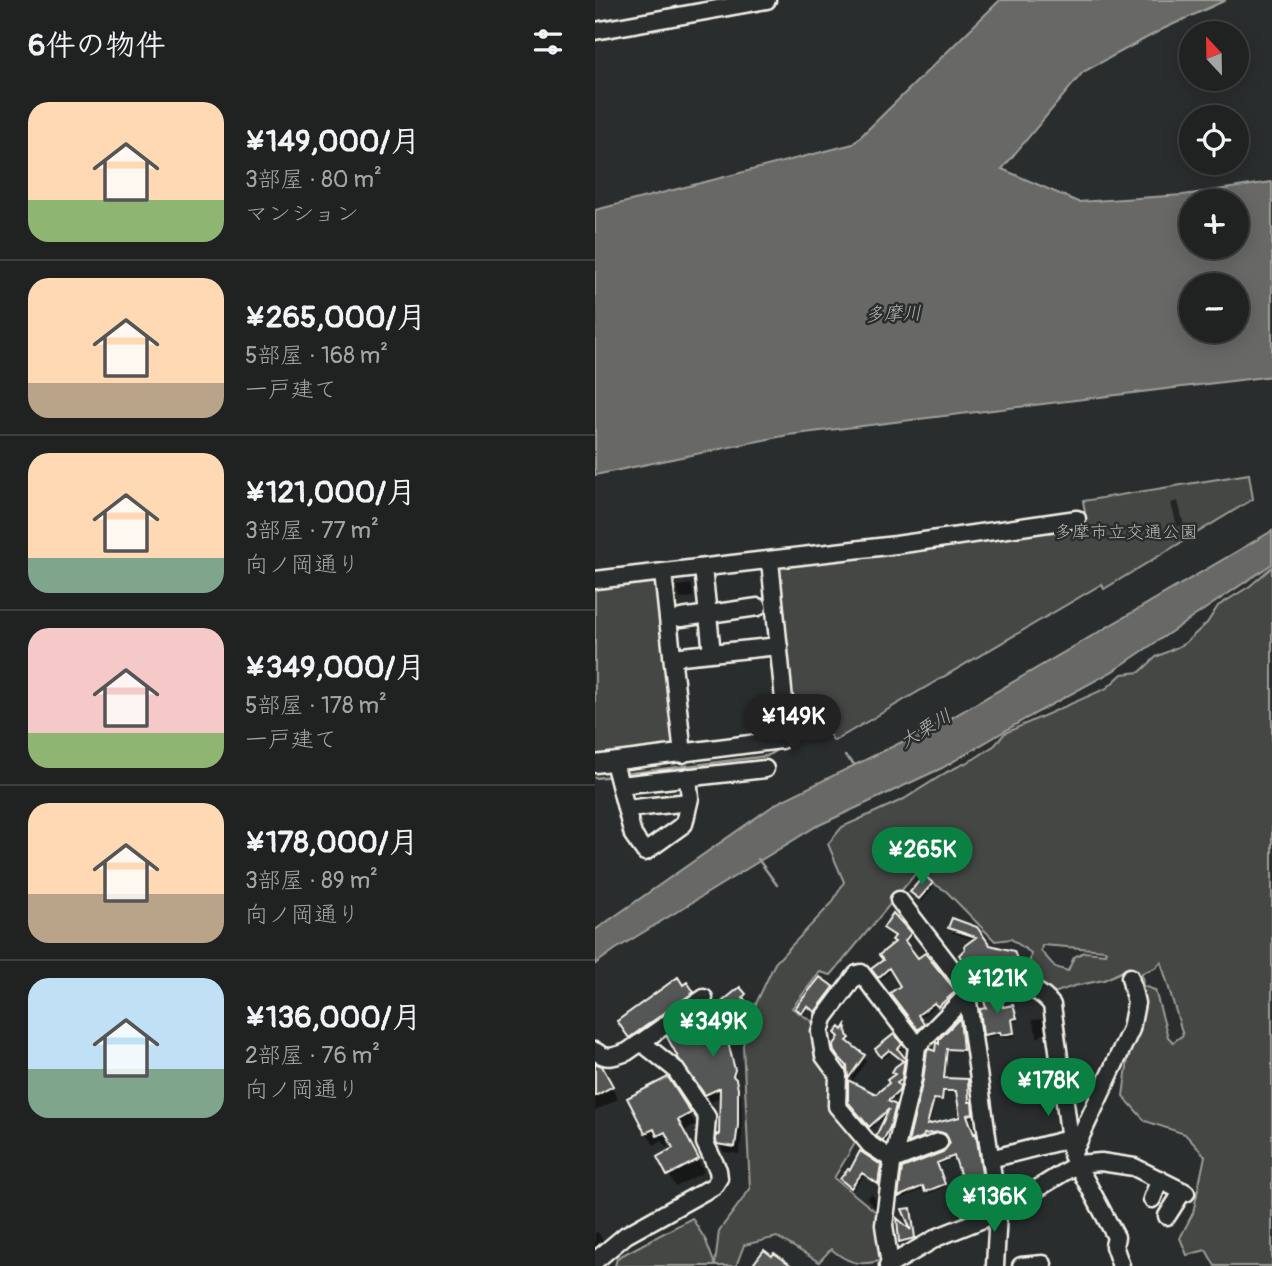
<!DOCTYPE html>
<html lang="ja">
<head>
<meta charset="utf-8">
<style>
	:root { --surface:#202222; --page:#2d2f2f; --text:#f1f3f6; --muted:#a2a4a5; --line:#3d3f40; --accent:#0b8043 }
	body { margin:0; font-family:Pangolin,"Klee One",sans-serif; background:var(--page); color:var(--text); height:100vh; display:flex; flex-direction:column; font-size:26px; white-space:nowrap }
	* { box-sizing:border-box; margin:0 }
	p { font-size:23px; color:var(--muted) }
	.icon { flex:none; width:38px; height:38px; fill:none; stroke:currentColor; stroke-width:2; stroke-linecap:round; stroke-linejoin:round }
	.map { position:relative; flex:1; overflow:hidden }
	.side { display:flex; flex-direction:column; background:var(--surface); width:595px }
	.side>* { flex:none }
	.needle { width:46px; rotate:338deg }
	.buttons { position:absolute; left:584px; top:21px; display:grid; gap:14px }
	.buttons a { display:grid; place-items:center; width:70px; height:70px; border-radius:50%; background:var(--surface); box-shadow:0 4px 18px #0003,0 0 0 2px var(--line); font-size:35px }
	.price { position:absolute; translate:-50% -60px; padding:0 16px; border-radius:24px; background:var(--accent); color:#fff; font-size:23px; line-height:46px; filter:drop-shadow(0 2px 4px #0008) }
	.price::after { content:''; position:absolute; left:50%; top:42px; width:21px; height:16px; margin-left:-10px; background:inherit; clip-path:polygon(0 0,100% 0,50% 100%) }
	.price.current { background:#222; color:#fff }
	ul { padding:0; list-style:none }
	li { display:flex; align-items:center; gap:21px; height:175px; padding:0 28px }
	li+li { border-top:2px solid var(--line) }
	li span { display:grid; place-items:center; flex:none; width:196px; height:140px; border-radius:21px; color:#555 }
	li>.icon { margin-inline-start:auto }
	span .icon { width:84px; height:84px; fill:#fffc; stroke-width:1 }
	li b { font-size:30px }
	h2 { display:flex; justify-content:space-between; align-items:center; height:84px; padding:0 28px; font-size:30px }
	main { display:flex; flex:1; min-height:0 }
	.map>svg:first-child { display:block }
	.green { fill:#444645; stroke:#9c9c96; stroke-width:2; fill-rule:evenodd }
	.water { fill:#676866; stroke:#9f9f9a; stroke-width:2; fill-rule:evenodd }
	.shadow { fill:#0007; fill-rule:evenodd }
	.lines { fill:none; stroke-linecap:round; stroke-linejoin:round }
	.stream { stroke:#9f9f9a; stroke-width:2.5 }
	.building { fill:#555756; stroke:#f4f1e8; stroke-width:2; fill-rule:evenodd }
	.minor-casing { stroke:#f4f1e8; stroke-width:21 }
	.minor { stroke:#2a2d2e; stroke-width:16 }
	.labels { text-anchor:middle; stroke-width:5; stroke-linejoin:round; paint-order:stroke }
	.park-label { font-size:18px; fill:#b6b5af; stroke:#2a2d2e }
	.water-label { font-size:19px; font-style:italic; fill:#b5b3ae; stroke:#2a2d2e }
</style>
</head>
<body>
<main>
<section class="side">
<h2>6件の物件<svg class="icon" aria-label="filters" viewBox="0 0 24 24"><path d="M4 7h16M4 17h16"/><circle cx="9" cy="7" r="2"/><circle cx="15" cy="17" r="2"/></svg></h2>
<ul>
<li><span style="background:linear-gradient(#ffd9b3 70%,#8fb573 0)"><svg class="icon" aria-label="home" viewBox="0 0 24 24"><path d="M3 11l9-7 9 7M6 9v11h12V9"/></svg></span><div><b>¥149,000/月</b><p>3部屋 · 80 m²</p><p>マンション</p></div></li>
<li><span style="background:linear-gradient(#ffd9b3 75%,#b9a48a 0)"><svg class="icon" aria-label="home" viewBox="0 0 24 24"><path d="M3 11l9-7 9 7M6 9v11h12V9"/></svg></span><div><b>¥265,000/月</b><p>5部屋 · 168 m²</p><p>一戸建て</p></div></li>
<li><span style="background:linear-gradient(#ffd9b3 75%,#7fa58c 0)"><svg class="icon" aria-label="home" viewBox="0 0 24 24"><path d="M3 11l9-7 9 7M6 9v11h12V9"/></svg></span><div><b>¥121,000/月</b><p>3部屋 · 77 m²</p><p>向ノ岡通り</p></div></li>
<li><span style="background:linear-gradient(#f6c9c9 75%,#8fb573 0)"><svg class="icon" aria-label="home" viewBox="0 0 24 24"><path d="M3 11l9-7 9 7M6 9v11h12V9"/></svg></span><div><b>¥349,000/月</b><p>5部屋 · 178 m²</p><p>一戸建て</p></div></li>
<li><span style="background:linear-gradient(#ffd9b3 65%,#b9a48a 0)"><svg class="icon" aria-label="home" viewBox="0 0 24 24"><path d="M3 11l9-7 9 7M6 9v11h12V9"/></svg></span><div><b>¥178,000/月</b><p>3部屋 · 89 m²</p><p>向ノ岡通り</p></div></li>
<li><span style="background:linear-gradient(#bfe0f5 65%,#7fa58c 0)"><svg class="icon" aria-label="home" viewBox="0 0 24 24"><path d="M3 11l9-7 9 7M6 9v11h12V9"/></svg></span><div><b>¥136,000/月</b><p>2部屋 · 76 m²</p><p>向ノ岡通り</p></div></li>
</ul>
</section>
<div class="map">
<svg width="677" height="1266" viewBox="0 0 677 1266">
	<rect width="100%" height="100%" fill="#2a2d2e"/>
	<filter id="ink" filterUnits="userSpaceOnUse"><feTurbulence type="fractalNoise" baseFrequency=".0143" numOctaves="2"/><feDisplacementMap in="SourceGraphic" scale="14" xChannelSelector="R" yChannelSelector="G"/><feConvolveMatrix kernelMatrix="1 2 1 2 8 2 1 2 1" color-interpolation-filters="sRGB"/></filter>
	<g filter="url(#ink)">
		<path class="green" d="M654 474 658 499 509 589 507 584 239 741 226 723 189 745 181 573 184 565 481 514 490 512 488 501Z
			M677 567V1266H620L611 1250 592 1255 585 1238 598 1213 610 1156 590 1134 550 1121 528 1096 536 1037 537 976 532 969 509 980 479 986 459 993 444 983 432 980 436 953 416 939 400 941 351 891 321 873 236 975 225 972 197 1008 222 1025 262 1140 239 1178 281 1212 285 1261C263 1266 253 1263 236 1249L224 1262 182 1237 149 1245 141 1266H20L22 1258 97 1218 111 1241 120 1265 124 1231 155 1189 148 1045 158 1010 180 963 237 903 249 882 233 844 247 827 309 799 352 772 379 759 400 745 410 733 512 688 527 674 545 672 561 657 589 644 612 623 623 606 655 586ZM447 945 510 950 511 951 510 954 489 952 479 957 473 971 460 967 446 951ZM566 962 588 1035 578 1042 573 1037 560 990 548 986 547 973 560 968Z
			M64 581 81 745 77 750 0 759V587Z"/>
		<path class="water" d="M405 0H631L568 29 488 72 407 169 483 202 588 195 677 182V376L193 435 0 475V210L258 144ZM597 201H642V247H597ZM597 285H642V331H597Z
			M677 531V564L518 671 430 719 347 768 220 827 21 949 0 964V930L182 803 356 718Z"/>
		<path class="shadow" d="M583 501 589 525 582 527 576 503Z
			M96 584 99 597 85 599 82 586Z
			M336 884 338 888 327 902 317 892Z
			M355 928 381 929 394 947 421 958 427 979 408 978 405 973 398 978 393 973 382 982 366 956 380 940 358 933Z
			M315 934 316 937 310 944 323 961 361 995 345 1009 342 1005 323 1019 329 1027 325 1031 299 996 308 987 297 970 286 979 279 970Z
			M92 985 102 1001 39 1045 29 1030Z
			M237 989 239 991 222 1014 213 1007 209 1015 203 1011 202 1008Z
			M150 995 154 1002 151 1005 157 1014 150 1020 151 1022 130 1038 137 1055 146 1098 147 1134 144 1154 129 1152 122 1141 125 1136 126 1097 116 1102 91 1067 117 1012Z
			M419 1010 422 1021 418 1022 420 1036 409 1038 407 1035 392 1037 390 1034Z
			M447 1019 450 1033 443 1038 437 1020Z
			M365 1022 369 1052 353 1051 350 1080 372 1081 374 1084V1104L377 1106 379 1117 371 1118 378 1136 382 1138 389 1189 379 1193 386 1211 371 1218V1183L361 1157 342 1166 350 1187 333 1194 331 1188 306 1199 305 1197 309 1169 349 1153 357 1143 354 1137 347 1134 330 1137 329 1140 316 1145 315 1143 330 1081 341 1053ZM349 1093H363L366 1118 334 1127 340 1101 347 1102Z
			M251 1028 255 1045 271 1061 257 1082 249 1033Z
			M299 1036 307 1048 304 1053 311 1062 310 1065H307L303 1086 305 1095 294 1104 301 1110 296 1131 290 1143 283 1136 294 1113 276 1129 254 1102 255 1083 281 1096 296 1083 294 1081 301 1075 299 1071 301 1068 309 1062 297 1052 288 1059 282 1050Z
			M0 1065 6 1067 23 1099 0 1111Z
			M34 1099 94 1114 101 1125 88 1132 109 1172 81 1187 64 1158 81 1149 78 1144 71 1147 67 1140 59 1145Z
			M285 1166 287 1170 285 1186 269 1176 258 1190 247 1180Z
			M276 1194 283 1202 280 1208 272 1199Z
			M304 1222 320 1237V1242L308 1245Z
			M3 1232 14 1251 0 1258V1233Z"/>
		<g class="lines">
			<path class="stream" d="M191 744 226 723
				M250 756 260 765
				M28 774 172 756 186 747
				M0 778 18 776
				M163 859 182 885"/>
		</g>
		<path class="building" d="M329 875 338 883 324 899 315 892Z
			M298 913 316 933 310 941 323 958 330 953 361 991 343 1007 339 1003 323 1015 329 1024 323 1030 295 993 305 986 294 968 283 978 276 969 288 960 284 955 300 942 297 940 300 936 288 928Z
			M357 918 382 927 395 945 419 951 423 962 419 970H425V975L403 973 408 968 406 966 394 973 389 969 378 978 364 955 370 949 369 946 381 937 353 928Z
			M83 977 88 985 92 982 99 992 34 1038 22 1021Z
			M225 977 239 987 220 1012 212 1006 207 1013 200 1008Z
			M145 987 151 994 148 997 154 1005 147 1011 148 1014 127 1030 134 1046 140 1070 138 1076 141 1079 143 1089V1125L140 1147 122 1144 121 1141V1134L124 1135 125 1088 110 1095 84 1059 72 1037 115 1006 117 1010Z
			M405 994 408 1007 418 1005 422 1018 417 1019 419 1033 406 1035 405 1032 388 1035 385 1009 391 1008 388 997Z
			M365 1018 368 1050 352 1049 349 1078 373 1079 374 1102H377L378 1114 372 1115 379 1134 381 1133 389 1187 379 1190 386 1208 368 1216 354 1187 368 1182 359 1156 342 1163 350 1184 330 1192 328 1186 303 1197 307 1168 348 1152 355 1143 351 1134 345 1132 329 1134 328 1137 313 1143 328 1080 332 1051 334 1049 340 1051 341 1042 344 1044V1039ZM348 1091H361L365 1117 332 1125 339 1099 347 1100Z
			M251 1025 252 1035 255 1038 252 1041 270 1055 253 1079 252 1066 239 1052 238 1046 244 1037 240 1033 245 1027 248 1030Z
			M299 1034 307 1044 303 1049 310 1058 307 1079 302 1083 305 1086 304 1091 293 1101 301 1105 295 1127 288 1141 281 1136 294 1109 274 1127 253 1102V1080L281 1094 294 1083 292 1080 300 1074 297 1072 300 1067 308 1061 294 1050 286 1057 280 1049Z
			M0 1063 7 1066 18 1086 0 1096Z
			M73 1077 96 1113 83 1120 104 1159 72 1176 62 1157 78 1148 70 1132 62 1136 59 1129 50 1133 32 1098Z
			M265 1151 286 1165 283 1184 267 1173 256 1188 245 1179 253 1169 255 1170Z
			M316 1208 320 1238 304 1242 302 1218 316 1230 307 1209Z
			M169 1250 177 1256 179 1253 197 1266H163L159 1263Z"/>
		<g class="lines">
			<defs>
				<path id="minor" d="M0 31 172 0
					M108 568 117 653
					M68 573 88 754
					M0 580 301 545 482 519
					M86 618 163 607
					M77 657 184 646
					M19 762 25 785 170 769
					M0 764 186 740 192 730 175 561
					M25 785 38 835 50 852 89 824 95 798 93 777
					M31 809 94 802
					M304 900 374 991
					M374 991C401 979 438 980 457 1005L477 1155 521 1237 519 1246 526 1266
					M374 991 372 995 403 1213 400 1266
					M322 1046 372 995
					M0 1051C12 1060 19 1057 32 1052L109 998
					M477 1155 536 1029 541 1003 535 977
					M395 1159 474 1139
					M557 1199 565 1179
					M572 1216 588 1191
					M0 1261 31 1235 119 1186 124 1178 123 1170 110 1143 112 1117 80 1069 46 1042
					M295 1265 289 1225 297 1165 298 1160 318 1078 322 1046 266 973 262 974 229 1018 225 1032 229 1056 243 1075 242 1106 275 1145 298 1160 344 1142
					M293 1266 343 1237 403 1213 482 1164 506 1162 539 1167 591 1193
					M426 1266 448 1264"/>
			</defs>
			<use href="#minor" class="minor-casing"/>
			<use href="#minor" class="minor"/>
		</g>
	</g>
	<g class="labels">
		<g class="park-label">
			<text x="531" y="538">多摩市立交通公園</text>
		</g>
		<g class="water-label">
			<text transform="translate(298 313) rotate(-2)" y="7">多摩川</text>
			<text transform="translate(330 728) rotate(-31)" y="7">大栗川</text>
		</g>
	</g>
</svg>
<div class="buttons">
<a><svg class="needle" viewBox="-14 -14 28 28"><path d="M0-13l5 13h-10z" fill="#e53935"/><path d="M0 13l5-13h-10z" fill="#a2a4a5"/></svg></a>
<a><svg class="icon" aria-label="locate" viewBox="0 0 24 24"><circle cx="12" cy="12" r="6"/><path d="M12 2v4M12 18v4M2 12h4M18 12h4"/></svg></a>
<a>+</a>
<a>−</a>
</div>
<b class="price current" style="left:198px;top:754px">¥149K</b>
<b class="price" style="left:327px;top:887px">¥265K</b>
<b class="price" style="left:402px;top:1016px">¥121K</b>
<b class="price" style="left:118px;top:1059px">¥349K</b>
<b class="price" style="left:453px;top:1118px">¥178K</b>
<b class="price" style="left:399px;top:1234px">¥136K</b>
</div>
</main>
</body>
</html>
